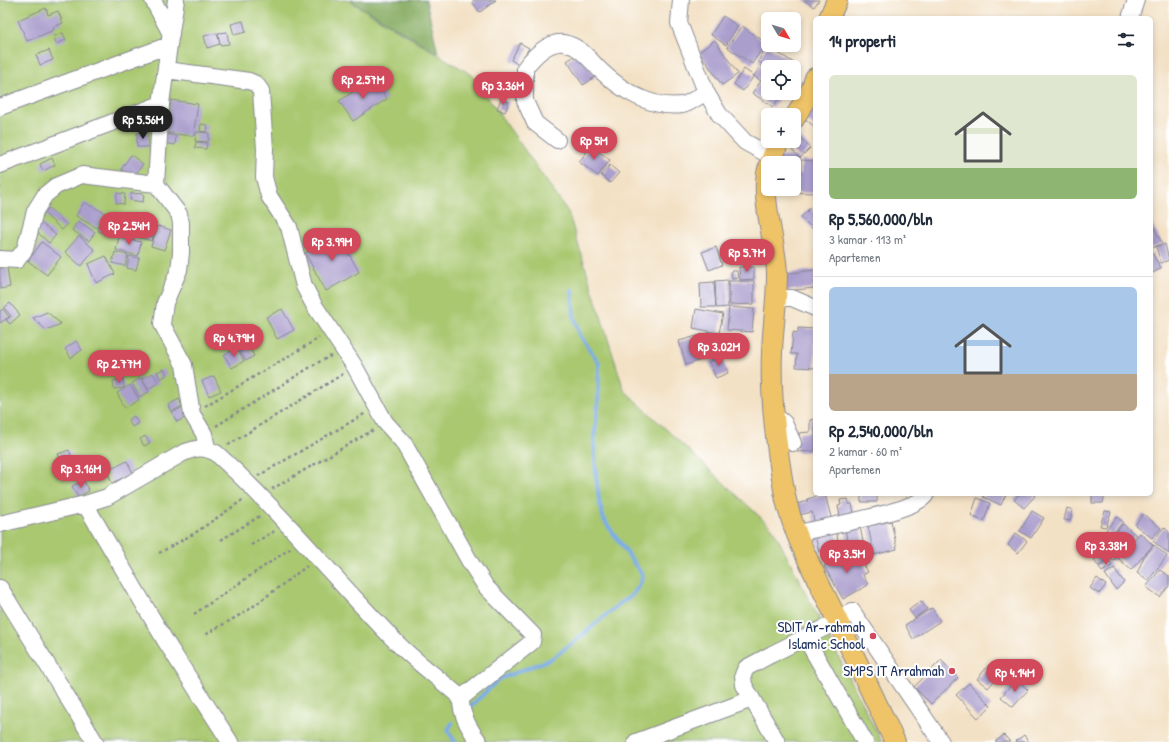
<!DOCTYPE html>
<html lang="id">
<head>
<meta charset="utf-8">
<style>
	:root { --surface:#fff; --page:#f2f2f3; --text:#1f2937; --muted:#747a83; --line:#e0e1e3; --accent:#d1495b }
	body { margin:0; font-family:"Patrick Hand",sans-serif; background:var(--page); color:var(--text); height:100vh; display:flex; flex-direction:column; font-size:15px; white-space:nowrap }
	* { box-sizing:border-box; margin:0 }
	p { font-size:13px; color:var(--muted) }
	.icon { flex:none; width:22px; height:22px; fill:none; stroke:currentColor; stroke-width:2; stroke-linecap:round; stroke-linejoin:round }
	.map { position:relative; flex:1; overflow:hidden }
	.drawer { position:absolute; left:813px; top:16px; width:340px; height:480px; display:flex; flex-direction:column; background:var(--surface); border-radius:6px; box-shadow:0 2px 6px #0003 }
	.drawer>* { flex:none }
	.needle { width:26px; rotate:128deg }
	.buttons { position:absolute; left:761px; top:12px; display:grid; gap:8px }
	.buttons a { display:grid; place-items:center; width:40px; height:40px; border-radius:6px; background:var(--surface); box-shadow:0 2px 6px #0003; font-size:20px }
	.price { position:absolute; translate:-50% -34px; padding:0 9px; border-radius:14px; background:var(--accent); color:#fff; font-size:13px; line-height:26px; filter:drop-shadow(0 1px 2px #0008) }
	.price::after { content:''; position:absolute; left:50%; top:24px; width:12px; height:9px; margin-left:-6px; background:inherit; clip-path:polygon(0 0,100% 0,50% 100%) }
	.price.selected { background:#222; color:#fff }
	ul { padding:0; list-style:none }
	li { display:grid; align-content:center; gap:8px; height:212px; padding:0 16px }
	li+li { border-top:1px solid var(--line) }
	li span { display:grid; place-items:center; height:124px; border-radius:6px; color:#555 }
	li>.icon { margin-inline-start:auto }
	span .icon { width:72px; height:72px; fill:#fffc; stroke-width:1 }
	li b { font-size:17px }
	h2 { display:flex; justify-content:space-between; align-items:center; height:48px; padding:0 16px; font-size:17px }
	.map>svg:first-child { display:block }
	.green { fill:#a9c870; stroke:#627c67 }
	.forest { fill:#86ac62; stroke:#506e60 }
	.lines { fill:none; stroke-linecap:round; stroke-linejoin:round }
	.stream { stroke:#7dade7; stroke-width:4 }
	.building { fill:#aa9ecd }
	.minor-casing { stroke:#878892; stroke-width:18 }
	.major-casing { stroke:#878892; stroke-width:22 }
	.path { stroke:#878892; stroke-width:2.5; stroke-dasharray:3 3; stroke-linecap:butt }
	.minor { stroke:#fff; stroke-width:16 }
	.major { stroke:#efc469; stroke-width:20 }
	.poi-dot { fill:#d1495b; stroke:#fff; stroke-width:1.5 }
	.labels { text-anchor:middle; stroke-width:4; stroke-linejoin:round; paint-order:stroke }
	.poi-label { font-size:15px; fill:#1b2f5e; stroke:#fff; text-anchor:end }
</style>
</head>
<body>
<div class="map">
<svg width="1169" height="742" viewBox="0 0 1169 742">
	<rect width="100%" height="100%" fill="#fff"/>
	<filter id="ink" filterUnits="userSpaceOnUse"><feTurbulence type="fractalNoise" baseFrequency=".025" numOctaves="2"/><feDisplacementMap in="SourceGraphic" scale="8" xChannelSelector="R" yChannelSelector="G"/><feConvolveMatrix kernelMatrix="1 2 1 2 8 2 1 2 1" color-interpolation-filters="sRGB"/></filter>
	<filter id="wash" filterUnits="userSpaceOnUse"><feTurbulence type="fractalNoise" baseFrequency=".012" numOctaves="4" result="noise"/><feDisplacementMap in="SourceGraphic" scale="16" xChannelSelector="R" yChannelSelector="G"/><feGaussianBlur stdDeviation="0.9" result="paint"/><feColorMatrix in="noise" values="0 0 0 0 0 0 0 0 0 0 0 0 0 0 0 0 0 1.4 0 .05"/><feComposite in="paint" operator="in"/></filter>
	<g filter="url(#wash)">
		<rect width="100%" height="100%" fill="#f3e1c5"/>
		<path class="green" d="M0 0H348L472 75 568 212 624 390 773 529 882 742H0Z"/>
		<path class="forest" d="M350 0H426L438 53Z"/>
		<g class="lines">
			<path class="stream" d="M467 710 499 679 551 659 574 642 619 604 631 596 639 586 643 576 604 520 600 506 596 476 594 438 598 406 599 363 580 335 574 317 572 290
				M452 723 448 730 455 742"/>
		</g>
		<g id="blocks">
			<path class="building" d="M474 0H496L480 12 472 2Z
				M804 0H819L814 7Z
				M46 8 48 15 58 11 63 23 53 27 54 30 27 41 18 20Z
				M723 16 738 26 726 45 711 35Z
				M243 21 246 32 234 35 231 24Z
				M742 26 766 43 752 64 727 47Z
				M227 32 229 44 220 45 218 33Z
				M63 33 66 40 56 44 54 36Z
				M217 33 220 44 207 48 204 36Z
				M715 40 738 74 722 85 699 52Z
				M520 43 529 48 519 65 511 60Z
				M767 46 799 66 794 73V67H768V86L763 83 768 86V93H777L781 95 773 107 752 93 761 81 754 76 762 64 758 61Z
				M49 50 53 60 40 65 36 55Z
				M579 53 595 77 583 85 567 61Z
				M744 69 754 76 743 91 734 84Z
				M374 78 387 99 353 121 339 101Z
				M501 99 509 102 505 112 497 109Z
				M171 100 198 104 193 136 167 133Z
				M815 104V127L804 118Z
				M201 124 208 125 207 132 200 131Z
				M794 131 810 148 800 158 784 141H794Z
				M148 132V147H137V133Z
				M196 132 209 133 208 142 195 141Z
				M165 134 176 136 175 145 164 143Z
				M196 142 207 143 206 149 195 148Z
				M591 146 610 160 598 176 579 162Z
				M131 155 143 164 133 178 121 169Z
				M775 156 798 157 797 170H794V163H775Z
				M52 158 55 165 43 171 40 164Z
				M801 160 815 161V193L781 192V189H794V174H801Z
				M610 165 619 173 610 183 601 175Z
				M117 193 125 194 124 204 116 203Z
				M131 193 144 194 143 202 130 200Z
				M84 202 105 213 97 228 76 216Z
				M49 208 67 225 62 230 44 213Z
				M810 208 815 212V231L801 217Z
				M104 218 116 223 110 236 98 231Z
				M78 221 95 232 89 241 72 230Z
				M40 222 56 235 49 243 34 229Z
				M141 222 155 226 152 241 137 237Z
				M1151 222 1162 243 1151 249Z
				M158 226 171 230 164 250 151 246Z
				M338 234 359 272 326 291 305 253Z
				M79 236 95 250 81 266 65 252Z
				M119 237 141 242 138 256 116 250Z
				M42 242 61 257 47 275 28 261Z
				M1165 244 1169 260 1161 263 1156 247Z
				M716 247 722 265 709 270 702 252Z
				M742 251 743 262 736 263 734 252Z
				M115 252 128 255 125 266 112 263Z
				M1152 253 1161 268 1151 274V254Z
				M106 256 115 274 96 283 88 264Z
				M129 256 139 258 136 270 127 268Z
				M7 267 10 287 0 289V268Z
				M739 267H754V279L740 280Z
				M815 270V288L784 291 782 274Z
				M731 271H737L738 278 732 279Z
				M728 280V307L716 308 715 281Z
				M729 281H754V304L730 305Z
				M714 282 716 307H701L700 283Z
				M10 303 20 315 10 324 6 320 11 316 4 308Z
				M729 307 754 309 752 332 727 330Z
				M3 309 9 317 0 323V311Z
				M282 309 294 330 277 339 266 317Z
				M696 309 723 314 719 333 693 328Z
				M47 312 61 324 46 330 33 318Z
				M798 328 815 329V368L796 367 797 354H791L793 332 798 333Z
				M711 332 717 355 686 365 679 341Z
				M76 341 82 350 71 358 65 349Z
				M246 342 254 356 246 361 238 347Z
				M237 348 244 361 232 368 224 355Z
				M721 356 728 373 716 378 709 362Z
				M164 369 167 375 160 379 157 372Z
				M153 373 159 383 148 389 142 379Z
				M214 376 221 391 209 396 202 381Z
				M141 378 149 392 139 397 132 383Z
				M123 379 124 388 114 389 113 381Z
				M130 385 139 400 125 408 117 393Z
				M179 399 182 406 171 412 168 405Z
				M183 407 188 416 177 422 172 413Z
				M134 416 138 423 132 427 128 420Z
				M815 419V451L797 452 796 440 799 439V433L810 432V420Z
				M145 436 150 443 144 446 140 439Z
				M69 450 72 458 61 462 58 454Z
				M71 460 75 469 66 473 62 464Z
				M127 461 133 473 112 483 107 471Z
				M84 481 89 491 78 497 72 486Z
				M825 494 832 521 815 525 812 512 799 515 796 504 808 501 807 499Z
				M861 494H877V502H861Z
				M984 494H1006L1001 505 983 497Z
				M1019 494H1033L1035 496 1024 508 1014 500Z
				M1092 494H1105L1103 503H1092Z
				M977 498 990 503 984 521 971 516Z
				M848 499 849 504H852L854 513 840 516 838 506 841 505 840 500Z
				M1067 508 1073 510 1070 521 1064 520Z
				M1032 511 1044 518 1031 538 1020 531Z
				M1105 511 1111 512 1106 527 1100 526Z
				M1143 514 1161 528 1152 538 1135 525Z
				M1117 517 1123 522 1112 535 1106 530Z
				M891 521 897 549 874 555 868 526Z
				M1123 524 1136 535 1127 546 1114 535Z
				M860 526 864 547 849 550 845 529Z
				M1164 527 1169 532V554L1153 541Z
				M836 530 839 547 819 552 815 535Z
				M1016 533 1027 541 1018 553 1008 545Z
				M1140 533 1153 545 1131 570 1118 558Z
				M1110 535 1125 546 1114 561 1099 550Z
				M1154 545 1167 556 1148 581 1137 573 1144 557Z
				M852 551 859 563 862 561 868 572 863 575 868 585 843 599 824 566Z
				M1104 554 1107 560 1098 566 1094 560Z
				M1109 560 1112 566 1102 572 1099 567Z
				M1114 568 1124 582 1116 590 1105 574Z
				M1160 570 1169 576V586L1160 597 1146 587Z
				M1097 578 1106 585 1099 594 1090 588Z
				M921 601 927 609 915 618 909 610Z
				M932 608 940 621 913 639 905 625Z
				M941 660 958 678 931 704 914 687Z
				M989 665 1000 674 988 688 977 679Z
				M1016 679 1028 690 1013 707 1001 697Z
				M969 683 991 706 978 718 956 695Z
				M1004 735 1010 742H995Z
				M1024 735 1029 742H1017L1016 741Z"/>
		</g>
	</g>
	<g filter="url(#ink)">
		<use href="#blocks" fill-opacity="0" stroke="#878892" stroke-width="1"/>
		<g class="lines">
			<defs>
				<path id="minor" d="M153 0 171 34
					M681 0 679 23 706 92 719 114 745 142 772 157
					M1130 18 1136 0
					M169 45 161 104 156 184 179 214 181 223V253L179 270 165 303 162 324 184 365 192 414 204 434 207 448
					M166 70 249 81 256 84 261 91 265 149 264 177 269 196 289 227 304 286 314 305 355 367 385 422 403 442 470 562 486 587 533 635 532 642 461 698
					M0 107 169 45 176 0
					M557 140 535 123 525 101V68C533 57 548 41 564 43 580 46 590 60 600 70 621 90 651 109 682 105 689 104 699 96 706 92
					M0 165 161 104
					M0 259 17 260 25 249 35 211 45 195 56 186 82 175 156 184
					M777 298H792L815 308
					M773 414 784 423 793 443
					M85 504 166 642 230 742
					M0 524 85 504 107 497 183 453C196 448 203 446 216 453 281 512 335 580 396 642 416 662 440 679 461 698 460 713 470 730 479 742
					M798 533C819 528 919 511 926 494
					M0 588 95 742
					M805 637 865 742
					M636 742 752 699
					M777 742 744 685 743 675 746 668 772 654 838 621 852 611 941 742"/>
				<path id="major" d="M829 18 837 0
					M794 119 812 88 815 78
					M770 163 779 141
					M768 169C760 200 776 241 777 274 777 300 773 326 772 352 770 398 776 445 784 490 790 527 812 569 829 603 851 649 873 695 895 742"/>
			</defs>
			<use href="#minor" class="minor-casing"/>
			<use href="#major" class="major-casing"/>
			<path class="path" d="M205 406 319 338
				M216 426 317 363 331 356
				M228 445 343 374
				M258 476 366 413
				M272 489 375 429
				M221 540 260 516
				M251 545 276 530
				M159 553 195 533 244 499
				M194 614 291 548
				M206 634 247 611 307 566"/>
			<use href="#minor" class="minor"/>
			<use href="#major" class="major"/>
		</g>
	</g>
	<g class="poi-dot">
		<circle cx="873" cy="636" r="4"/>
		<circle cx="952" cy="671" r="4"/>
	</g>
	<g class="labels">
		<g class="poi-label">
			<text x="865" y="632">SDIT Ar-rahmah<tspan x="865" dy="17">Islamic School</tspan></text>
			<text x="944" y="676">SMPS IT Arrahmah</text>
		</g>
	</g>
</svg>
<div class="buttons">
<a><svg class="needle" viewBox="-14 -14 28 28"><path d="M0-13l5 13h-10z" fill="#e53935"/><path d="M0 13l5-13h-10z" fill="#747a83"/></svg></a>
<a><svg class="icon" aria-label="locate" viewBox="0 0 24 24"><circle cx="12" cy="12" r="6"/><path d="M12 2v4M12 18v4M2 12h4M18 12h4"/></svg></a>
<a>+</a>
<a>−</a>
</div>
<b class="price" style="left:363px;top:100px">Rp 2.57M</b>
<b class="price" style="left:503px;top:106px">Rp 3.36M</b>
<b class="price selected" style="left:143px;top:140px">Rp 5.56M</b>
<b class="price" style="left:594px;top:161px">Rp 5M</b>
<b class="price" style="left:129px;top:246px">Rp 2.54M</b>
<b class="price" style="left:332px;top:262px">Rp 3.99M</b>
<b class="price" style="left:747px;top:273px">Rp 5.7M</b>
<b class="price" style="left:234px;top:358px">Rp 4.79M</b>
<b class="price" style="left:719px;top:367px">Rp 3.02M</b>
<b class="price" style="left:119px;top:384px">Rp 2.77M</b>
<b class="price" style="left:81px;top:489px">Rp 3.16M</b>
<b class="price" style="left:1106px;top:566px">Rp 3.38M</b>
<b class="price" style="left:847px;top:574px">Rp 3.5M</b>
<b class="price" style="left:1015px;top:693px">Rp 4.14M</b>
<section class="drawer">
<h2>14 properti<svg class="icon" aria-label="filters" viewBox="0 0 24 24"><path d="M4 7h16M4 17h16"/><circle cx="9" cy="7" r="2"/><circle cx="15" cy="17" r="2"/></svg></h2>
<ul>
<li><span style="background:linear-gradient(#dfe7d0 75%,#8fb573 0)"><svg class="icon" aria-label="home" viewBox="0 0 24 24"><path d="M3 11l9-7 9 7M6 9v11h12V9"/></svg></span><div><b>Rp 5,560,000/bln</b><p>3 kamar · 113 m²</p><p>Apartemen</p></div></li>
<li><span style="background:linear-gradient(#a9c7e8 70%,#b9a48a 0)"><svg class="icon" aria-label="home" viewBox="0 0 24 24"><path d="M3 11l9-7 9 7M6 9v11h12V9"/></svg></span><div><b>Rp 2,540,000/bln</b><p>2 kamar · 60 m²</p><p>Apartemen</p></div></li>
</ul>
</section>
</div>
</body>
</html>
